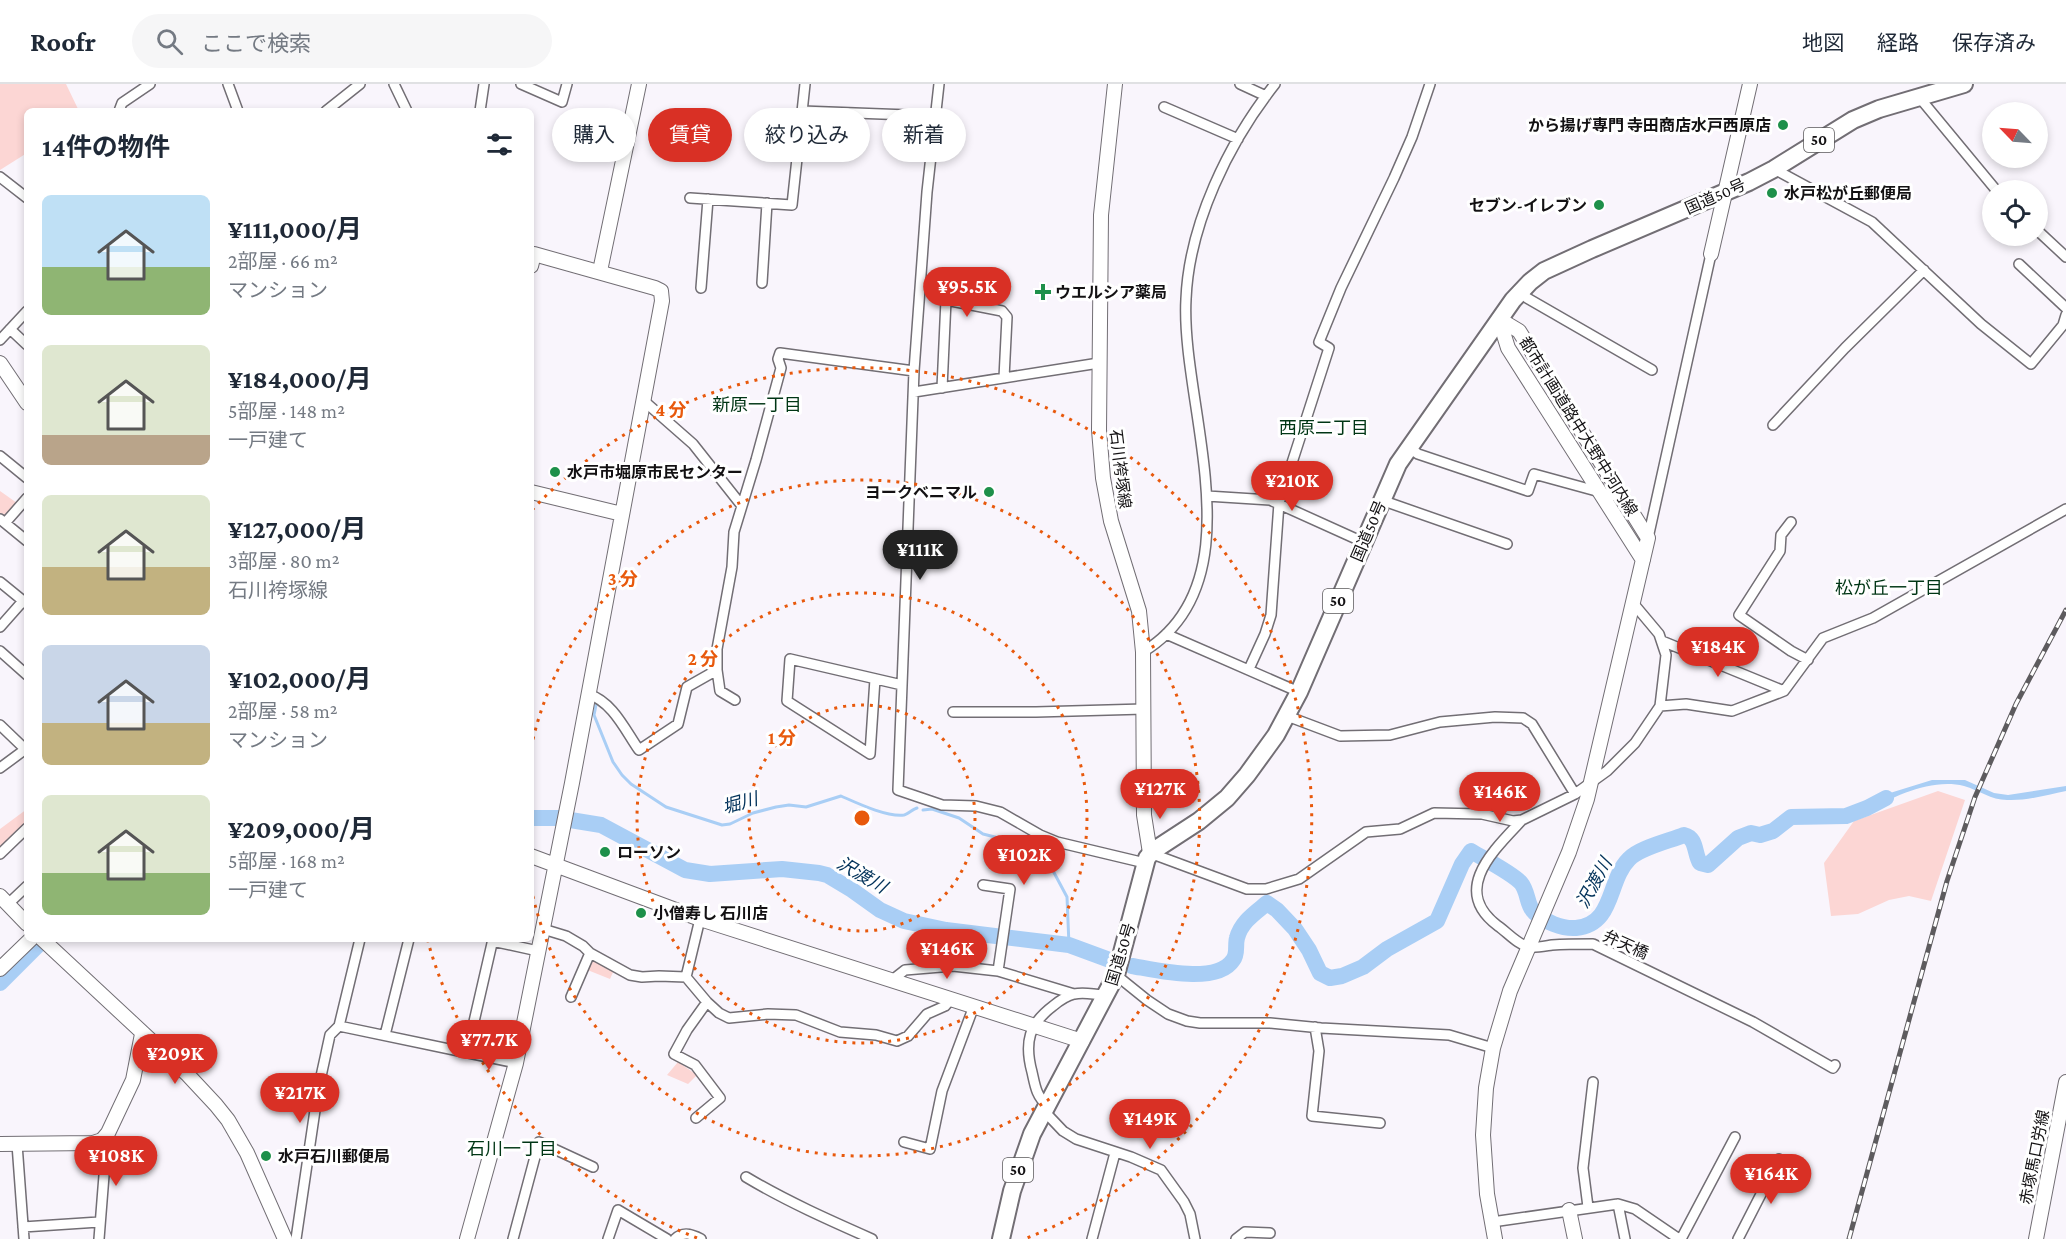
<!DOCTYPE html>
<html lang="ja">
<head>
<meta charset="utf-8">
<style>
	:root { --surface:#fff; --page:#f6f6f7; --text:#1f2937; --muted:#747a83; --line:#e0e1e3; --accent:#d93025 }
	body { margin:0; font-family:"Crimson Pro","Noto Sans JP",serif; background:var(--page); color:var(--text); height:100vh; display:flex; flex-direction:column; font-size:22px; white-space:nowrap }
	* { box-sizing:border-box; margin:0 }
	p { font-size:20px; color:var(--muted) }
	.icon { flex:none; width:33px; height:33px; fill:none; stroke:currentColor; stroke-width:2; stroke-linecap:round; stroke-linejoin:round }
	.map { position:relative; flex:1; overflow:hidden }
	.panel { position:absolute; left:24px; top:24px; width:510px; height:834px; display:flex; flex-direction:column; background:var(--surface); border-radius:9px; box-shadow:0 3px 9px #0003 }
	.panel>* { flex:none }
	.top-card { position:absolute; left:552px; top:24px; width:570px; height:54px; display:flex; gap:12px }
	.needle { width:39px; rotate:295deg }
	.buttons { position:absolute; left:1982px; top:18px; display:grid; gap:12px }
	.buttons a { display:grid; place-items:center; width:66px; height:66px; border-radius:50%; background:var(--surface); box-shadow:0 3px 9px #0003; font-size:30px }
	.price { position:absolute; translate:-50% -51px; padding:0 14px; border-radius:21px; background:var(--accent); color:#fff; font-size:20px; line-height:39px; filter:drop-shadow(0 2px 3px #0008) }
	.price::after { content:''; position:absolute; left:50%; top:36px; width:18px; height:14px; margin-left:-9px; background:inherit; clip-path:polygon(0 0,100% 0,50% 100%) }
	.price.current { background:#222; color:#fff }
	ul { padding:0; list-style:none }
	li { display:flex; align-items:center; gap:18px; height:150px; padding:0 18px }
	li span { display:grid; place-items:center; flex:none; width:168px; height:120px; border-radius:9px; color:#555 }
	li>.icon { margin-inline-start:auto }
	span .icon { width:72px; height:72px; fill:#fffc; stroke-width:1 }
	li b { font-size:26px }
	h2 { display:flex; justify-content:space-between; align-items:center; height:72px; padding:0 18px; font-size:26px }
	.chip { padding:0 21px; border-radius:27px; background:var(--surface); box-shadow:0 3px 9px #0003; font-size:21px; line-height:54px }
	.chip.current { background:var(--accent); color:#fff }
	header { display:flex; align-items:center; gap:36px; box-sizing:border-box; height:84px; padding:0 30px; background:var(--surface); border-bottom:2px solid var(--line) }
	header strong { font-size:28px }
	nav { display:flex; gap:33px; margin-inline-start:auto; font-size:21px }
	.search { width:420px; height:54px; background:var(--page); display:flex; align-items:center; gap:15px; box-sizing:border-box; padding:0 21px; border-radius:33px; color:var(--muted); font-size:22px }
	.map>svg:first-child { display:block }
	.green { fill:#fcd6d4 }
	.water { fill:#a9cef5 }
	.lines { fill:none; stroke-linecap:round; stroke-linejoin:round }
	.stream { stroke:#a9cef5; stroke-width:3 }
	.river { stroke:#a9cef5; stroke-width:16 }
	.street-casing { stroke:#726e74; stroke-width:12 }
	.secondary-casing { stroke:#726e74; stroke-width:16 }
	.highway-casing { stroke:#726e74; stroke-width:20 }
	.street { stroke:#fff; stroke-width:9 }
	.secondary { stroke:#fff; stroke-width:14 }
	.highway { stroke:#fff; stroke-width:16 }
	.rail-casing { stroke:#5d5b5e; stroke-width:5 }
	.rail { stroke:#fff; stroke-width:3; stroke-dasharray:9; stroke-linecap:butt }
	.ring { fill:none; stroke:#e8590c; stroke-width:3; stroke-dasharray:3 6 }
	.poi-dot { fill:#1e904a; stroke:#fff; stroke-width:2 }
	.labels { text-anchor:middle; stroke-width:6; stroke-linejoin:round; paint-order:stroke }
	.shield { fill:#fff; stroke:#5a585a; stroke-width:1.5 }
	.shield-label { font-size:15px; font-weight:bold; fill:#131113 }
	.poi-label { font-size:16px; font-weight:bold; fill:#131113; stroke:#fff; text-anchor:start }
	.street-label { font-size:16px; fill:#131113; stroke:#fff }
	.neighbourhood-label { font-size:18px; fill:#003615; stroke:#fff }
	.water-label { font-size:18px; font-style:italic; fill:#02325a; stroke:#fff }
	.centre { fill:#e8590c; stroke:#fff; stroke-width:3 }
	.ring-label { font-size:18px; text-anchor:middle; font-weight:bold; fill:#e8590c; stroke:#fff; stroke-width:6; stroke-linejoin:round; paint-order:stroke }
</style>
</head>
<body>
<header>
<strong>Roofr</strong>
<div class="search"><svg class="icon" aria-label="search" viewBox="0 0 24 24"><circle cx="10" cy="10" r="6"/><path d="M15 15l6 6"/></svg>ここで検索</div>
<nav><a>地図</a><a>経路</a><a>保存済み</a></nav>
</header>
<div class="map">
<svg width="2066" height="1155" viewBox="0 0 2066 1155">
	<rect width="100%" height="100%" fill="#f9f5fc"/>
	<path class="green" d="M0 0H66L79 27H27V69L0 86Z
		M0 407 17 419 7 431 0 429Z
		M1938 707 1965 716 1931 817 1909 812 1889 816 1858 830 1831 832 1824 779 1854 737Z
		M27 725V738L0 764V745Z
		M590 875 614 886 610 895 585 885Z
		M678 978 697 991 688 1000 667 991Z"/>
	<path class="water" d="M1932 696H1965L1994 709 2008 711 2066 702V707C2047 711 2026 717 2007 716 1991 716 1979 706 1964 702 1932 694 1894 712 1868 727L1866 722 1890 709Z"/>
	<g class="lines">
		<path class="stream" d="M597 616 594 631 613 678 622 691 631 700 666 723 722 741 730 740 753 729 776 723 789 721 806 723 841 712C857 719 886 733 904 731 908 730 913 725 917 724
			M923 726 932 725 959 734 983 750 1027 761 1041 772 1051 783 1067 813 1069 861"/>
		<path class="river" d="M531 734H558L601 741 685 786 710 790 782 785 819 789 827 791 852 806 880 826 904 837 946 846 1069 861 1107 875
			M1132 882C1156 886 1217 901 1233 876 1238 870 1235 861 1237 854 1241 838 1255 829 1267 819L1277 826 1295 845 1309 866 1320 889 1330 894 1342 892 1363 883 1387 865 1437 837 1462 780 1471 767C1484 775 1512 789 1521 799 1528 807 1527 822 1534 828 1545 838 1562 845 1576 844 1615 840 1607 797 1629 775 1639 764 1669 757 1684 751 1697 754 1694 769 1700 779L1708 781 1738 754 1751 749 1760 751 1773 747 1791 733 1846 732 1867 724 1886 714
			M0 899 44 855"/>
		<defs>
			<path id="street" d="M228 0 238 27
				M394 0 407 27
				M521 0 562 18 567 0
				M939 0 927 108 914 287 898 706 942 721 976 722 1000 728 1040 751 1057 758 1145 779
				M1240 0 1266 12
				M1919 13 1996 106
				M1164 23 1238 55
				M119 27 122 19 150 0
				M326 27 360 0
				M480 27 484 0
				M802 27 935 32
				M1774 85 1872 138 1981 240 2031 280 2063 241 2066 231
				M0 93 27 114
				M690 114 792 121 805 0
				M2037 146 2066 173
				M2019 180 2066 224
				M762 199 767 119
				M701 204 708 115
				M1521 207 1527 214 1652 286
				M10 245 27 261
				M0 256 27 227
				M942 304 946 216 1002 227 1007 233 1004 294
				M914 308 1099 279
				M644 317 693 360 742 422
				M1773 341 1845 264 1924 186
				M1408 363 1418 370 1528 407 1534 390 1622 414
				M0 372 27 394
				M1207 412 1270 416 1363 458
				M1381 416 1507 460
				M0 435 27 457
				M1791 438 1781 451 1780 467 1739 531 1791 567 1808 576
				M5 439 27 414
				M1648 454 1711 170
				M0 498 27 520
				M0 543 23 517
				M1166 550 1299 608
				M1662 557 1784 607
				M0 567 27 591
				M1143 568C1260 497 1180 321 1186 215 1189 140 1229 58 1275 0
				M1249 585 1265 550 1271 531 1279 419 1329 264 1319 258 1341 204 1394 94 1412 53 1430 0
				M875 595 870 670 787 617 790 575 902 601
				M588 610C613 618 625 646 639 666L678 640 687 603 717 586
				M735 616 720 607 717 586V565L732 483 734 448 756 376 781 284 778 275 780 269 914 287
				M1660 622 1686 620 1732 627 1784 607 1823 554 1873 534 2066 425
				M953 628H1036L1144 625
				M1287 632 1340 652 1390 651 1440 638 1495 633 1523 634 1532 640 1575 710
				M0 641 25 665
				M0 684 27 664
				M1522 736C1494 766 1450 806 1498 842 1507 848 1518 861 1529 863 1535 864 1545 862 1552 861 1566 860 1579 860 1593 860L1753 938 1833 984 1835 981
				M1150 769 1247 805H1266L1299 795 1366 748 1400 745 1434 729 1482 730 1513 737 1522 736 1575 710 1607 687 1635 659 1660 622 1666 571 1659 550 1633 519
				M0 770 27 744
				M983 801 1010 805 998 887
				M8 820 27 802
				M700 835 686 893 707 918 719 929 729 934 768 930 796 931 840 948 876 951 897 957 908 952 927 930 945 922 951 915
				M543 845 566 852 583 862 590 869 630 891 642 893 659 892 686 893
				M492 857 538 867
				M1116 891 1147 916 1168 930 1187 937 1200 939H1270L1321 944 1449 951 1493 964
				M891 897 905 886 953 882 998 887 1074 910
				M571 913 590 869
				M339 942 516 979
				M1315 943 1319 967 1312 1032 1380 1039
				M385 951 409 855
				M467 968 493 855
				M1047 1021C1036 1012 1035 1001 1032 988 1024 958 1029 940 1053 922 1059 917 1066 912 1074 910 1084 908 1096 910 1107 912
				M1044 1027 1063 1047 1076 1055 1131 1073 1161 1086 1184 1118 1190 1130 1195 1155
				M696 1034 720 1014 695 981 674 970 687 946 707 918
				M904 1058 930 1065 942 1007 974 922
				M17 1060 24 1155
				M746 1093C786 1117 829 1136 872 1155
				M1618 1120 1625 1155
				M1588 1123 1583 1084 1593 998
				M1492 1138 1618 1120 1635 1125 1679 1155
				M23 1143 99 1138
				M99 1155 106 1066 102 1056
				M296 1155 318 1006 330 951 339 942 360 855
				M513 1155 539 1058 593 1083
				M608 1155 618 1126 667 1155
				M675 1155C683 1147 692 1150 701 1155
				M1092 1155 1115 1069
				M1236 1155 1245 1148 1270 1149
				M1681 1155 1735 1053
				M1738 1155 1779 1075"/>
			<path id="secondary" d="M1115 0 1101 131 1099 346 1103 394 1111 437 1139 527 1143 568 1144 731 1150 769
				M1711 170 1750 0
				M600 187 639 0
				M1499 235 1508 264 1643 476
				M0 279 27 319
				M531 408 622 430
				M531 772 700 835 1082 957
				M0 812 27 840
				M42 855 188 991 216 1021 228 1036 247 1069 285 1155
				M0 885 31 855
				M0 1060 93 1059 102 1056 108 1049 133 996 142 950
				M1569 1126 1575 1155
				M467 1155 516 979 572 699 662 217 661 207 655 204 534 170 531 182
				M1495 1155 1487 1110 1483 1051 1486 1004 1493 964 1510 907 1569 768 1587 715 1648 454 1519 247 1499 235
				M2036 1155 2066 998"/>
			<path id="highway" d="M1001 1155 1012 1107 1032 1050 1116 891 1147 774 1153 767 1199 737 1227 714 1247 691 1276 651 1299 608 1398 380 1513 216 1530 198 1544 187 1592 165 1749 98 1774 85 1853 36 1879 25 1964 0"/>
		</defs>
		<use href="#street" class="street-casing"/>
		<use href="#secondary" class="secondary-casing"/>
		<use href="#highway" class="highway-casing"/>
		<use href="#street" class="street"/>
		<use href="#secondary" class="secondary"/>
		<use href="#highway" class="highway"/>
		<defs>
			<path id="rail" d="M1849 1155 1947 797 1975 713 2016 620 2066 526"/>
		</defs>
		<use href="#rail" class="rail-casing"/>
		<use href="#rail" class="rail"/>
	</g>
	<g class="ring">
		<circle cx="862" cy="734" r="113"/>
		<circle cx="862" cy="734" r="225"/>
		<path d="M531 664A338 338 0 1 1 531 804"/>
		<path d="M697 1154A451 451 0 0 1 428 858M532 426A451 451 0 1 1 1027 1154"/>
	</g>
	<g class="poi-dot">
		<circle cx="1783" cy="41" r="6"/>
		<circle cx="1772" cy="109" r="6"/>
		<circle cx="1599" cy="121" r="6"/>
		<path d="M1040 199h6v6h6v6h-6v6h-6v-6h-6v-6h6z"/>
		<circle cx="555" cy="388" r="6"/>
		<circle cx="989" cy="408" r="6"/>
		<circle cx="605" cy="768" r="6"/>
		<circle cx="641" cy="829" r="6"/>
		<circle cx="266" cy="1072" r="6"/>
	</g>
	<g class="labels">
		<g class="shield">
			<rect x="1804" y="44" width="30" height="24" rx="4.5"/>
			<rect x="1323" y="505" width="30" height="24" rx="4.5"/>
			<rect x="1003" y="1074" width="30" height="24" rx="4.5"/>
		</g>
		<g class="shield-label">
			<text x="1819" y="61">50</text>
			<text x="1338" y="522">50</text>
			<text x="1018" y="1091">50</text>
		</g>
		<g class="poi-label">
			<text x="1771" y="47" text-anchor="end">から揚げ専門 寺田商店水戸西原店</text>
			<text x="1784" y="115">水戸松が丘郵便局</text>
			<text x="1587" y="127" text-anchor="end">セブン-イレブン</text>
			<text x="1055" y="214">ウエルシア薬局</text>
			<text x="567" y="394">水戸市堀原市民センター</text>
			<text x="977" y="414" text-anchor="end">ヨークベニマル</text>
			<text x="617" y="774">ローソン</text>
			<text x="653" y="835">小僧寿し 石川店</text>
			<text x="278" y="1078">水戸石川郵便局</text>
		</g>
		<g class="street-label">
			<text transform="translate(1715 112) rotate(-24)" y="6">国道50号</text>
			<text transform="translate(1579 342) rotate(58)" y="6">都市計画道路中大野中河内線</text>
			<text transform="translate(1121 385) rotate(83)" y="6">石川袴塚線</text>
			<text transform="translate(1368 447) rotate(-67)" y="6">国道50号</text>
			<text transform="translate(1626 860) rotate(24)" y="6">弁天橋</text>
			<text transform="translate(1120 870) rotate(-73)" y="6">国道50号</text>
			<text transform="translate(2034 1073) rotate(-79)" y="6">赤塚馬口労線</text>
		</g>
		<g class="neighbourhood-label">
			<text x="757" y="327">新原一丁目</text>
			<text x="1324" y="350">西原二丁目</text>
			<text x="1889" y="510">松が丘一丁目</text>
			<text x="512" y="1071">石川一丁目</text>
		</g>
		<g class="water-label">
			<text transform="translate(740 719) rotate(-15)" y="6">堀川</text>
			<text transform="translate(862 791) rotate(30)" y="6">沢渡川</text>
			<text transform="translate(1594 799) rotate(-61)" y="6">沢渡川</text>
		</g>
	</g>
	<circle cx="862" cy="734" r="9" class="centre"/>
	<g class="ring-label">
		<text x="671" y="332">4 分</text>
		<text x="623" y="501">3 分</text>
		<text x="703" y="581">2 分</text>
		<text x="782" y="660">1 分</text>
	</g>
</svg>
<div class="buttons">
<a><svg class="needle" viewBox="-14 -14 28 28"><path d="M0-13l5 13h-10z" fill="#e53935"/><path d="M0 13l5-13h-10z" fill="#747a83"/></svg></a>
<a><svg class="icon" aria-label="locate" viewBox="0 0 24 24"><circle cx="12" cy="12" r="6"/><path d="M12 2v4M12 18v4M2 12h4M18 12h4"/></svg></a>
</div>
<b class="price" style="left:967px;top:234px">¥95.5K</b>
<b class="price" style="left:1292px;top:428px">¥210K</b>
<b class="price current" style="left:920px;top:497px">¥111K</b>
<b class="price" style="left:1718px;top:594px">¥184K</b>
<b class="price" style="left:1160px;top:736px">¥127K</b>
<b class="price" style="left:1500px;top:739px">¥146K</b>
<b class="price" style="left:1024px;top:802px">¥102K</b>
<b class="price" style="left:947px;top:896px">¥146K</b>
<b class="price" style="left:489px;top:987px">¥77.7K</b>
<b class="price" style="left:175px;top:1001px">¥209K</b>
<b class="price" style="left:300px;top:1040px">¥217K</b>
<b class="price" style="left:1150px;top:1066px">¥149K</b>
<b class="price" style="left:116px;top:1103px">¥108K</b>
<b class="price" style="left:1771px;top:1121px">¥164K</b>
<div class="top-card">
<a class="chip">購入</a>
<a class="chip current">賃貸</a>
<a class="chip">絞り込み</a>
<a class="chip">新着</a>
</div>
<section class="panel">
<h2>14件の物件<svg class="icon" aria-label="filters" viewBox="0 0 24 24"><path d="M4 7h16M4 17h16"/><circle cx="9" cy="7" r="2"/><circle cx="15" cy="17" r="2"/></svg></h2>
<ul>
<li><span style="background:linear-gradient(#bfe0f5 60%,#8fb573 0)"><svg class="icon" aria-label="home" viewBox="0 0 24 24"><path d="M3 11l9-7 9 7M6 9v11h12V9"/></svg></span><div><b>¥111,000/月</b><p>2部屋 · 66 m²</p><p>マンション</p></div></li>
<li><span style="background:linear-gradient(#dfe7d0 75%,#b9a48a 0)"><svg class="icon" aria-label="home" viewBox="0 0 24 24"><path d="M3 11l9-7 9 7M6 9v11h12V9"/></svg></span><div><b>¥184,000/月</b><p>5部屋 · 148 m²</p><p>一戸建て</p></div></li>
<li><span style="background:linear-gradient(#dfe7d0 60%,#c2b280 0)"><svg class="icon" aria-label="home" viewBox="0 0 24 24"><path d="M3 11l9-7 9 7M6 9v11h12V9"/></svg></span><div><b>¥127,000/月</b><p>3部屋 · 80 m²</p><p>石川袴塚線</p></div></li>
<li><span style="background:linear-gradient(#c9d6e8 65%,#c2b280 0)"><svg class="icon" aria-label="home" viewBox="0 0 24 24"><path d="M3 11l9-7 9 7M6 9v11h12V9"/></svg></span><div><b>¥102,000/月</b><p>2部屋 · 58 m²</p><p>マンション</p></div></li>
<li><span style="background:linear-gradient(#dfe7d0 65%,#8fb573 0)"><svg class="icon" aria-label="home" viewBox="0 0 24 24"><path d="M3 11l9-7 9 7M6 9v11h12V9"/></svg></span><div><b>¥209,000/月</b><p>5部屋 · 168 m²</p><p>一戸建て</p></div></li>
</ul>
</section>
</div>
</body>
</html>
